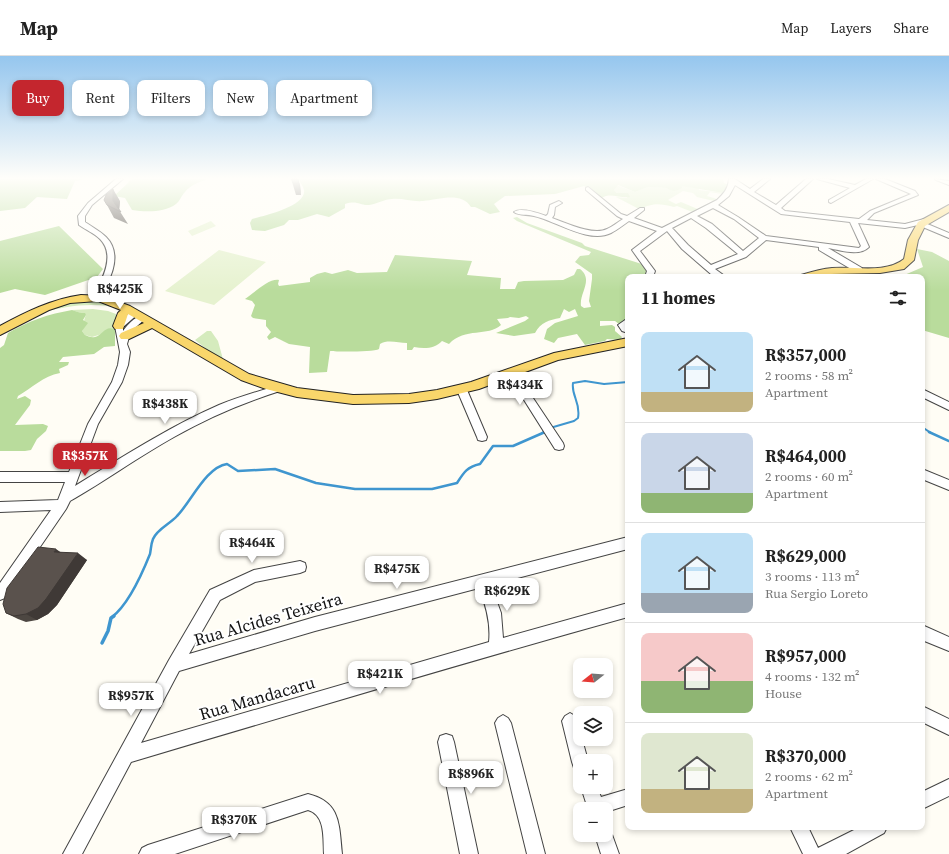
<!DOCTYPE html>
<html lang="en">
<head>
<meta charset="utf-8">
<style>
	:root { --surface:#fff; --page:#f2f2f2; --text:#222; --muted:#767676; --line:#e0e0e0; --accent:#c4262e }
	body { margin:0; font-family:"Source Serif 4",serif; background:var(--page); color:var(--text); height:100vh; display:flex; flex-direction:column; font-size:15px; white-space:nowrap }
	* { box-sizing:border-box; margin:0 }
	p { font-size:13px; color:var(--muted) }
	.icon { flex:none; width:22px; height:22px; fill:none; stroke:currentColor; stroke-width:2; stroke-linecap:round; stroke-linejoin:round }
	.map { position:relative; flex:1; overflow:hidden }
	.sheet { position:absolute; left:625px; top:218px; width:300px; height:556px; display:flex; flex-direction:column; background:var(--surface); border-radius:8px; box-shadow:0 2px 6px #0003 }
	.sheet>* { flex:none }
	.hud { position:absolute; left:12px; top:24px; width:380px; height:36px; display:flex; gap:8px }
	.needle { width:26px; rotate:253deg }
	.buttons { position:absolute; left:573px; top:602px; display:grid; gap:8px }
	.buttons a { display:grid; place-items:center; width:40px; height:40px; border-radius:8px; background:var(--surface); box-shadow:0 2px 6px #0003; font-size:20px }
	.price { position:absolute; translate:-50% -34px; padding:0 9px; border-radius:8px; background:#fff; color:#222; font-size:13px; line-height:26px; filter:drop-shadow(0 1px 2px #0008) }
	.price::after { content:''; position:absolute; left:50%; top:24px; width:12px; height:9px; margin-left:-6px; background:inherit; clip-path:polygon(0 0,100% 0,50% 100%) }
	.price.active { background:var(--accent); color:#fff }
	ul { padding:0; list-style:none }
	li { display:flex; align-items:center; gap:12px; height:100px; padding:0 16px }
	li+li { border-top:1px solid var(--line) }
	li span { display:grid; place-items:center; flex:none; width:112px; height:80px; border-radius:8px; color:#555 }
	li>.icon { margin-inline-start:auto }
	span .icon { width:48px; height:48px; fill:#fffc; stroke-width:1 }
	li b { font-size:17px }
	h2 { display:flex; justify-content:space-between; align-items:center; height:48px; padding:0 16px; font-size:17px }
	.pill { padding:0 14px; border-radius:8px; background:var(--surface); box-shadow:0 2px 6px #0003; font-size:14px; line-height:36px }
	.pill.active { background:var(--accent); color:#fff }
	header { display:flex; align-items:center; gap:24px; box-sizing:border-box; height:56px; padding:0 20px; background:var(--surface); border-bottom:1px solid var(--line) }
	header strong { font-size:19px }
	nav { display:flex; gap:22px; margin-inline-start:auto; font-size:14px }
	.map>svg:first-child { display:block }
	.green { fill:#d5ebbd }
	.forest { fill:#b9dc9c }
	.pitch { fill:#e6f2cf }
	.lines { fill:none; stroke-linecap:round; stroke-linejoin:round }
	.stream-far2 { stroke:#3f96cf; stroke-width:2 }
	.stream-far1 { stroke:#3f96cf; stroke-width:2.5 }
	.stream { stroke:#3f96cf; stroke-width:3.5 }
	.minor-casing { stroke:#444; stroke-width:2 }
	.major-casing { stroke:#222; stroke-width:2 }
	.minor { fill:#fff; fill-rule:evenodd }
	.major { fill:#f9d66b; fill-rule:evenodd }
	.wall { fill:#4d4742 }
	.shaded-wall { fill:#3f3936 }
	.building { fill:#5a524d; stroke:#3f3936 }
	.labels { text-anchor:middle; stroke-width:4; stroke-linejoin:round; paint-order:stroke }
	.near-street-label { font-size:17px; fill:#111; stroke:#fff }
</style>
</head>
<body>
<header>
<strong>Map</strong>
<nav><a>Map</a><a>Layers</a><a>Share</a></nav>
</header>
<div class="map">
<svg width="949" height="798" viewBox="0 0 949 798">
	<rect width="100%" height="100%" fill="#fffdf5"/>
	<path class="green" d="M695 123 699 134 723 137 722 138 710 136 707 140 717 143 714 145 697 141 693 137 683 135 668 144 676 148 681 146 700 154 695 157 677 150 674 151C658 147 654 147 639 153L616 141 627 142 628 137C622 138 618 139 614 134L616 129 635 136 648 131 667 132 682 129Z
		M87 244 98 246 108 250C84 247 63 251 40 257L60 247Z
		M93 253 108 255 116 258V279L115 274 92 281 85 279 82 275C85 269 83 264 86 259L72 254Z
		M207 275H211L218 285 224 307 195 284Z"/>
	<path class="forest" d="M0 123H85L75 125 67 143 37 141 25 152 0 155Z
		M133 123H207C200 126 190 129 185 136 181 140 180 145 176 148 164 157 145 156 132 154L125 142 114 140 128 127 129 125Z
		M298 123H723L724 127 729 129 723 137 682 130V132C677 135 672 136 667 132L648 131 635 136 618 129 614 134 617 137H628L630 141C621 143 610 136 602 142L584 130 555 138 505 140 494 148 500 156 490 158 475 151H471C461 135 438 144 423 145 413 146 402 142 392 143 385 143 376 148 369 149 360 150 358 144 345 148V152L329 161 317 158 298 164H289L284 169 265 175 252 174 250 167 252 163C264 160 307 150 304 134 303 130 300 126 298 123Z
		M517 161 527 167 582 187 585 190 648 210 646 221H628V262L619 268 615 265H600V270L612 269 615 271V275L622 281 620 284 607 283 605 285 585 289 577 278 558 282 554 287 544 283 547 273 555 267 578 260 575 253 569 256 564 253 560 262C549 264 541 266 535 277L514 280 496 277 525 265 529 262 526 260 519 262 510 261 508 262 497 263 501 269C488 281 465 271 449 288L442 285C435 293 424 293 414 291L412 294H407V287C398 287 388 283 380 288L379 293C374 296 338 296 330 295L327 316 309 317 310 291 289 288 275 281 269 284 267 281 271 276 266 270V264L253 262 251 260 255 249 252 245 245 243C254 237 269 222 279 224L278 228 279 230 310 226V222L317 218 325 216 332 218 348 214 357 217 387 216 395 199 472 205 467 219 501 222 500 233H515L518 226 524 225 563 224 574 219 577 213H580C594 224 579 237 581 250L584 252 591 251 589 245 592 223V218L575 206 580 200 589 199 591 196 517 165 513 162Z
		M59 170 103 213 97 221 45 239 15 233 0 237V185Z
		M917 193 932 196 949 205V282L922 274V221H881L902 220 923 211Z
		M72 254 81 257H85L86 259 83 264 88 267 82 275 85 279C88 280 91 282 95 281 103 279 106 268 115 274V290L104 291 94 298 63 301 59 306H69L68 309 59 313 60 317C43 320 32 332 18 340L17 343 25 340 31 344 30 349 15 369 43 368 48 370 46 375 37 383 31 394 25 395H0V292L4 289 8 277C28 265 49 258 72 254Z"/>
	<path class="pitch" d="M211 165 216 170 192 180 188 175Z
		M219 194 266 206 214 249 165 235Z"/>
	<g class="lines">
		<path class="stream-far2" d="M922 371 931 377
			M550 372 574 365 578 362C581 346 571 340 573 327L585 325 604 328 628 326
			M542 377 546 375"/>
		<path class="stream-far1" d="M929 376 949 385
			M112 561C129 548 142 518 150 498 151 493 151 488 153 483 157 473 170 468 177 460 191 446 206 411 227 408L238 415 275 413 316 427 355 433H432L457 427C464 416 467 411 480 408L493 390H513L545 376"/>
		<path class="stream" d="M102 587 108 575 111 562 114 560"/>
		<defs>
			<path id="minor" d="M116 123H123L92 149 85 160V166C92 171 100 175 106 181 120 195 114 215 106 230 104 235 101 243 95 245L91 242C101 227 117 200 100 183 94 177 86 174 79 169L78 160 88 147Z
				M729 123H735L750 133 763 123H770L754 136 776 149 806 123H813L781 152 785 155 859 163 870 155 911 138 876 123H885L915 135 918 139 874 157 867 164 905 168 924 163 928 165 925 167 949 177V182L918 169 905 172 858 167 869 191C859 201 840 194 828 192L862 212V216H856L819 194V191L766 184 746 201 715 213 726 221H716L712 219 682 193 667 175 640 195 655 215 653 221H645L647 215 632 194 657 175 629 165C623 169 617 174 611 177 589 188 556 165 534 160 528 158 519 160 514 156 521 151 538 157 546 160L548 158 550 149 559 145 562 147 555 151 554 159 552 162C566 167 593 180 607 173 612 171 618 166 623 163L617 160 586 134V132L588 131 621 158 627 160 640 152H644V154L634 162 662 172 717 144C724 137 728 133 729 123ZM735 129 781 158 850 166 861 190 859 192 766 180 738 161 718 149 729 140ZM713 152 734 163 759 182 743 195 712 168 697 160ZM691 162 706 172 738 198 711 209 688 189 672 172Z
				M817 123H828L855 129 866 123H873L831 147 829 146V144L850 132Z
				M935 123 949 125V129L936 124Z
				M135 254 139 257 123 271V275C128 268 134 262 142 259L146 262 136 271 130 278 127 288 130 296 128 309 122 326 98 368 75 430C122 401 169 371 219 349 239 341 259 335 280 329L285 332 283 334C245 346 209 361 174 381 138 401 105 425 70 445L66 453 5 542 0 544V527L51 454 0 456V446L58 444 65 426H0V416H69L88 368 112 326 118 309 120 296 115 270 123 261Z
				M628 262V277L622 275 618 269Z
				M512 314 515 315 563 387 564 390 563 393 559 394 555 393 507 317Z
				M462 330 467 334 487 381 486 384 482 385 478 384 477 381 457 334Z
				M922 333 949 346V354L922 341Z
				M922 413 949 424V434L922 423Z
				M628 481V493L491 529 501 557 503 582 628 547V561C462 607 296 657 131 706L82 798H63L169 604 210 534 254 514 300 505 305 507 306 511 305 515 300 517 255 526 220 544 189 598 315 561ZM479 532C486 549 491 567 489 586L141 687 179 615 315 575Z
				M922 569 949 581V595L922 584Z
				M922 650 949 663V679L922 666Z
				M570 657 575 660 580 674V683H582L588 705H580V714L574 712 572 706 562 665 565 660Z
				M503 659 508 662 511 667 545 798H527L495 667 498 662Z
				M446 678 452 680 454 686 478 798H460L438 686 440 680Z
				M949 723V740L922 753V736Z
				M581 731H597L601 741 628 733V749L606 756V753H588Z
				M308 738C341 746 339 769 342 798H324C323 783 326 759 308 754L175 798H139L142 792 148 789Z
				M606 771 610 773 619 798H601L595 779H606Z
				M790 771H808L818 792 860 771H887L884 777 846 798H803Z"/>
			<path id="major" d="M949 149V156L925 170 918 184 914 204 904 213 880 217 831 218 818 221H800L801 219C811 216 822 213 832 212 855 210 885 218 904 203L908 184 918 166Z
				M81 239 103 240 130 250 249 318 297 332 353 339 409 338 437 334 471 326 554 297 628 282V290L558 304 479 333 437 343 409 347 353 348 297 341 266 333 241 324 152 272 129 283H121L119 280 121 277 144 267 128 258 123 273H115L113 270 118 257 121 254 98 245 70 247 49 254 0 279V270C26 256 52 243 81 239Z"/>
		</defs>
		<use href="#minor" class="minor-casing"/>
		<use href="#major" class="major-casing"/>
		<use href="#minor" class="minor"/>
		<use href="#major" class="major"/>
	</g>
	<path class="wall" d="M291 123H298L300 129 301 139H296L293 129Z
		M120 145 119 154 128 168 114 162 107 149Z
		M60 496 87 504 57 549 48 558 37 564 26 566 18 563 6 557Z"/>
	<path class="shaded-wall" d="M298 123 300 129 301 139 298 127Z
		M113 133 120 145 119 155 113 145Z
		M56 493 66 500 54 496Z
		M78 497 87 504 57 549 48 558 37 564 26 558Z"/>
	<path class="building" d="M292 123H298V127H293Z
		M113 133V145L121 156 107 149 104 144 106 139Z
		M38 491 56 493 54 496 78 497 46 543 38 552 26 558 14 560 6 557 3 548 7 532Z"/>
	<linearGradient id="sky" x2="0" y2="1"><stop stop-color="#95c6ee"/><stop offset="0.52" stop-color="#fffefa"/><stop offset="1" stop-color="#fffefa" stop-opacity="0"/></linearGradient>
	<rect width="949" height="235" fill="url(#sky)"/>
	<g class="labels">
		<g class="near-street-label">
			<text transform="translate(268 563) rotate(-16)" y="6">Rua Alcides Teixeira</text>
			<text transform="translate(257 642) rotate(-16)" y="6">Rua Mandacaru</text>
		</g>
	</g>
</svg>
<div class="buttons">
<a><svg class="needle" viewBox="-14 -14 28 28"><path d="M0-13l5 13h-10z" fill="#e53935"/><path d="M0 13l5-13h-10z" fill="#767676"/></svg></a>
<a><svg class="icon" aria-label="layers" viewBox="0 0 24 24"><path d="M12 4l9 5-9 5-9-5zM3 14l9 5 9-5"/></svg></a>
<a>+</a>
<a>−</a>
</div>
<b class="price" style="left:120px;top:254px">R$425K</b>
<b class="price" style="left:520px;top:350px">R$434K</b>
<b class="price" style="left:165px;top:369px">R$438K</b>
<b class="price active" style="left:85px;top:421px">R$357K</b>
<b class="price" style="left:252px;top:508px">R$464K</b>
<b class="price" style="left:397px;top:534px">R$475K</b>
<b class="price" style="left:507px;top:556px">R$629K</b>
<b class="price" style="left:380px;top:639px">R$421K</b>
<b class="price" style="left:131px;top:661px">R$957K</b>
<b class="price" style="left:471px;top:739px">R$896K</b>
<b class="price" style="left:234px;top:785px">R$370K</b>
<div class="hud">
<a class="pill active">Buy</a>
<a class="pill">Rent</a>
<a class="pill">Filters</a>
<a class="pill">New</a>
<a class="pill">Apartment</a>
</div>
<section class="sheet">
<h2>11 homes<svg class="icon" aria-label="filters" viewBox="0 0 24 24"><path d="M4 7h16M4 17h16"/><circle cx="9" cy="7" r="2"/><circle cx="15" cy="17" r="2"/></svg></h2>
<ul>
<li><span style="background:linear-gradient(#bfe0f5 75%,#c2b280 0)"><svg class="icon" aria-label="home" viewBox="0 0 24 24"><path d="M3 11l9-7 9 7M6 9v11h12V9"/></svg></span><div><b>R$357,000</b><p>2 rooms · 58 m²</p><p>Apartment</p></div></li>
<li><span style="background:linear-gradient(#c9d6e8 75%,#8fb573 0)"><svg class="icon" aria-label="home" viewBox="0 0 24 24"><path d="M3 11l9-7 9 7M6 9v11h12V9"/></svg></span><div><b>R$464,000</b><p>2 rooms · 60 m²</p><p>Apartment</p></div></li>
<li><span style="background:linear-gradient(#bfe0f5 75%,#9aa5b1 0)"><svg class="icon" aria-label="home" viewBox="0 0 24 24"><path d="M3 11l9-7 9 7M6 9v11h12V9"/></svg></span><div><b>R$629,000</b><p>3 rooms · 113 m²</p><p>Rua Sergio Loreto</p></div></li>
<li><span style="background:linear-gradient(#f6c9c9 60%,#8fb573 0)"><svg class="icon" aria-label="home" viewBox="0 0 24 24"><path d="M3 11l9-7 9 7M6 9v11h12V9"/></svg></span><div><b>R$957,000</b><p>4 rooms · 132 m²</p><p>House</p></div></li>
<li><span style="background:linear-gradient(#dfe7d0 70%,#c2b280 0)"><svg class="icon" aria-label="home" viewBox="0 0 24 24"><path d="M3 11l9-7 9 7M6 9v11h12V9"/></svg></span><div><b>R$370,000</b><p>2 rooms · 62 m²</p><p>Apartment</p></div></li>
</ul>
</section>
</div>
</body>
</html>
